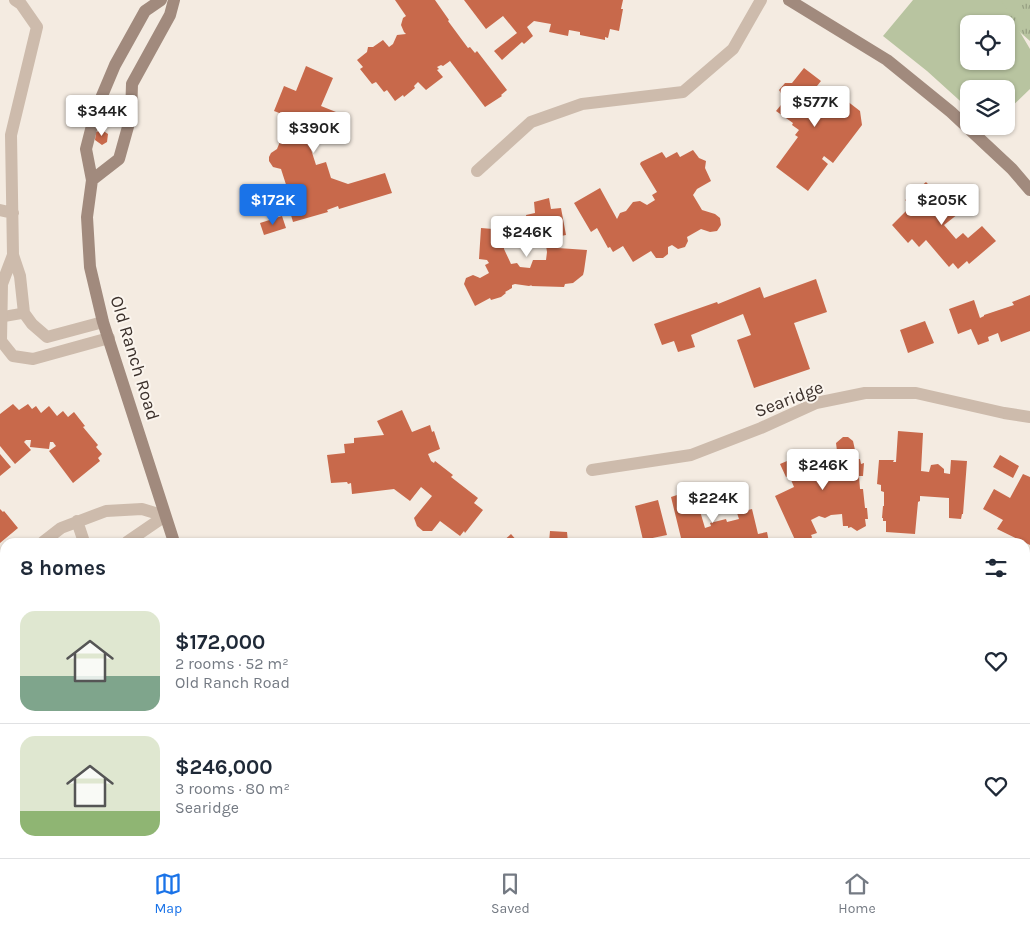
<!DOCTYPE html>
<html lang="en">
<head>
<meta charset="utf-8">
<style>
	:root { --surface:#fff; --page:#f2f2f3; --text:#1f2937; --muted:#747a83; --line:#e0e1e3; --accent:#1a73e8 }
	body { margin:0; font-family:Karla,sans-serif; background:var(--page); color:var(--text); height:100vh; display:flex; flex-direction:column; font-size:19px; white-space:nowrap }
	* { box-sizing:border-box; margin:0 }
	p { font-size:16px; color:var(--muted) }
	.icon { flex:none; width:28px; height:28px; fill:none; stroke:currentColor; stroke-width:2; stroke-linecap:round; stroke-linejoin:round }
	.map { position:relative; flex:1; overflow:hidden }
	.sheet { position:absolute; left:0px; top:538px; width:1030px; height:321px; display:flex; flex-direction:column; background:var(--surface); border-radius:15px 15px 0 0; box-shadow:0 1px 4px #0004 }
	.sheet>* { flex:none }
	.tools { position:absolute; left:960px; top:15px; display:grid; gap:10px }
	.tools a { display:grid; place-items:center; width:55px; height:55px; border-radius:10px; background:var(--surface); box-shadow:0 1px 4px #0004; font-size:25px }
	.price { position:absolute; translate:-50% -42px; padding:0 11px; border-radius:5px; background:#fff; color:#222; font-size:16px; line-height:32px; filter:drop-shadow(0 1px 2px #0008) }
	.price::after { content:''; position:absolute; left:50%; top:30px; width:15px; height:11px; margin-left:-8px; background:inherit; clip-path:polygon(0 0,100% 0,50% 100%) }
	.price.current { background:var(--accent); color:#fff }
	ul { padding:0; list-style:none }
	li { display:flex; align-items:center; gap:15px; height:125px; padding:0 20px }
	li+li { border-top:1px solid var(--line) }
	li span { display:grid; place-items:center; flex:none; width:140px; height:100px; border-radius:15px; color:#555 }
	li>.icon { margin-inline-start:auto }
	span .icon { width:60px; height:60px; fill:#fffc; stroke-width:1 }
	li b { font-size:21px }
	h2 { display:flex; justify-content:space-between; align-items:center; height:60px; padding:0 20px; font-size:21px }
	.tabs { display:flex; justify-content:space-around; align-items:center; height:70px; border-top:1px solid var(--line); background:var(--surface); font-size:14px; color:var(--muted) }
	.tabs a { display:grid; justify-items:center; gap:2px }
	.tabs .current { color:var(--accent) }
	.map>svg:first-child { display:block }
	.grass { fill:url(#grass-tufts) }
	.green { fill:#b8c4a0; fill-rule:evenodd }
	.building { fill:#c8694b }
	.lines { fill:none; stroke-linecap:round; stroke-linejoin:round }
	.lane { stroke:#cdbbac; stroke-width:11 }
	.street { stroke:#cdbbac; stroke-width:12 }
	.secondary { stroke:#a18a7d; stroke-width:12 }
	.labels { text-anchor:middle; stroke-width:4; stroke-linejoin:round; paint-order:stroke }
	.street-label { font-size:18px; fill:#3b302b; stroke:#fbf5ee }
</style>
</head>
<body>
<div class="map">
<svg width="1030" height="858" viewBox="0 0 1030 858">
	<defs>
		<pattern id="grass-tufts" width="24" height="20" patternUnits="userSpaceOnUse" patternTransform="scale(1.25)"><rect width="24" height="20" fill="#b8c4a0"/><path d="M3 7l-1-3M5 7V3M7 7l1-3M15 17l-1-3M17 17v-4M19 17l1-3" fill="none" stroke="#97a083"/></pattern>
	</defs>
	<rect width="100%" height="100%" fill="#f4ebe1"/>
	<path class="grass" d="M983 0H1030V41Z"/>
	<path class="green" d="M913 0H1001L1030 49V89L1006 112V89H969V109L927 71 883 36ZM969 24H1006V61H969Z"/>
	<path class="building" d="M395 0H435L449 20 448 21 468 48 470 47 475 53 477 51 507 90 501 95 502 96 485 107 450 61 443 66 441 65 437 67 439 69 437 70 443 77 426 90 418 82 414 86 415 88 404 97 403 95 395 101 387 90 384 92 376 82 372 84 360 69 363 67 357 60 367 52 368 47H373L383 40 389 47 393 44 397 35 406 34 404 32 401 25 403 18 406 16Z
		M464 0H623L621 9H623L619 31 610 29 608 38 605 37V40L580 35V32L569 30 568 36 549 32 551 24 534 21 527 27 533 36 524 44 522 42 502 60 494 51 517 33 503 16 486 29Z
		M306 66 333 78 321 106 336 112 328 132 314 126 308 140 316 165 326 162 331 178 348 184 385 173 392 193 339 209 338 206 327 210 328 212 293 222 286 198 290 197 281 169 273 167 269 161V157L271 153 277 149 290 117 274 111 284 86 296 91Z
		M804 68 821 81 817 86 833 100 838 94 860 111 862 125 833 163 824 156 822 159 828 164 808 191 776 167 798 137 795 135 799 130 792 125 793 123 776 111 785 100 779 90 785 83H792Z
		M102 130 108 134 107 142 102 145 95 140 96 132Z
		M693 150 699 158 706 161 705 168 711 181 697 189 693 195 702 210 715 214 720 218 721 225 717 231 710 232 701 229 687 237 688 241 685 247 678 249 672 245 668 247V254L663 258H656L651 251 633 262 623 246 613 252 610 247 608 248 597 228 591 232 574 203 600 188 617 219 620 213 626 211 633 202 640 201 647 205 655 200 652 195 657 192 640 164 641 162 662 152 666 158 677 152 680 157Z
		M926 182 942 199 957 185 972 203 944 225 956 239 963 233 968 238 982 226 996 241 969 264 967 261 958 269 953 263 949 267 926 240 919 247 912 239 908 243 892 225 906 211 909 215 914 210 905 200Z
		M549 198 551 209 561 208 566 235 556 237 558 248 587 250 584 271 583 275 573 283 565 284 564 287 531 286 532 285 529 286 515 284 512 285V288L505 292 506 293 501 297 491 300 490 298 475 306 464 284 466 278 473 275 480 278 489 273 485 265 489 263 487 260 479 259 481 228 505 230 504 249 511 264 517 263 520 267 530 268 533 260H546L547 252 545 239 531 242 526 215 535 213 534 202Z
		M282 216 286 228 264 235 260 223Z
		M816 279 827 312 794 323 810 369 754 388 737 340 751 335 743 314 691 335 695 347 678 352 674 341 662 345 654 324 717 302 718 304 760 287 764 298Z
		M1030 295V331L1001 342 998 333 988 337 989 341 978 345 971 329 958 334 949 309 974 300 980 318 984 316V315L1014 305 1012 302Z
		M925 321 934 343 908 353 900 330Z
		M13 404 19 410 28 404 32 409 36 406 41 413 49 406 57 416 63 411 68 417 74 412 85 426 83 427 98 445 96 447 102 454 98 458 100 461 73 483 49 451 56 446 53 442H50L49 449 30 447 31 440H26L24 442 31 450 15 464 0 446V414Z
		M402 410 412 432 430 425 432 432 434 431 440 449 428 454 431 461 434 463 435 461 453 475 451 477 478 498 474 503 483 510 465 533 464 531 460 536 440 521 432 531H423L417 526 414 518 432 496 421 487 410 501 394 489 352 494 351 483 348 484 347 482 331 483 327 455 345 453 344 444 354 443V438L384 435 377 421Z
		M898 431 923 433 921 471 929 472 931 465 938 464 944 469V473L950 474 951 460 967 461 963 514H962L961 519 949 518V498L920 496V501L918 502 915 534 886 532V521H883V518H882L883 506H884V492L881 491V485L877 484 879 460H894L893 462H896Z
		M843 437H848L853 441 857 459H860L861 464 864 463 863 476H859L860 489H863L865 508H867L868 519H865L866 526 857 531 851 527 848 528V526H843L842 514 831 515 825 518 819 516 811 520 817 533 811 535 812 537 810 542H796L775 496 794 487 789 475 786 477 780 464 787 461 790 453 795 450 803 452 809 463H819L818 461 838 459 836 443Z
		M0 454 11 467 0 476Z
		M1000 455 1019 466 1013 478 993 467Z
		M1023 474 1030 477V545L997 529 1003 520 983 509 994 489 1010 498Z
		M689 491V493L694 491 705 528 711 526 710 523 726 519 727 522 739 519 737 513 752 509 758 534 767 532 769 542H682L671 497Z
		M658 500 667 535 643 540 635 506Z
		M0 509 3 512 4 511 18 528 0 543Z
		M550 531 567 532 568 542H549Z
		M511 534 518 542H502Z
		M523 540 542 541V542H523Z
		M5 837V854H39L37 858H0V848Z
		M46 854 62 855 108 854 106 858H42L41 856Z
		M265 854H317L316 858H265Z
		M506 854H531L537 858H503Z
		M894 854H969L968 858H893Z
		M981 854H1006L1008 858H979Z"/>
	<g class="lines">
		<path class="lane" d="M1 317 24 313"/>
		<path class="street" d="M15 0 21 4 37 27 11 135 13 255 20 276 24 313 32 324 47 337 103 322
			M477 171 531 122 582 104 683 92 733 49 761 0
			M0 210 13 213
			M13 255 2 284 1 341 13 356 33 359 109 338
			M592 470 691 455 761 428 816 403 865 393H916L1004 413 1030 417
			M77 521 84 542
			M43 542 61 528 106 511 142 509 165 516
			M127 542 165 516
			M0 577 5 573
			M0 643 5 650
			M1025 713 1030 717
			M0 789 5 774
			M601 854 608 858
			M350 858 351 854"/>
		<path class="secondary" d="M161 0 145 11 115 65 96 110 86 149 92 180 87 217 90 267 103 322 174 542
			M789 0 887 60 951 112 1012 169 1030 190
			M92 180 119 159 131 116 132 84 170 15 174 0
			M179 858 181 854"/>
	</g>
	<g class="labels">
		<g class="street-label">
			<text transform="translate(135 358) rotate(73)" y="6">Old Ranch Road</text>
			<text transform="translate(789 399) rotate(-21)" y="6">Searidge</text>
		</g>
	</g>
</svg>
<div class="tools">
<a><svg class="icon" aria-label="locate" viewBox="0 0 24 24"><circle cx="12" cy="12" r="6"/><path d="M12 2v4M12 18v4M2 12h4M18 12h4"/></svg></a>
<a><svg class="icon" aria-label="layers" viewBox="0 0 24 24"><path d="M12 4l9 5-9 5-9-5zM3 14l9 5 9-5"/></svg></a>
</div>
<b class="price" style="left:815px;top:128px">$577K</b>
<b class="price" style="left:102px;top:137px">$344K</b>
<b class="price" style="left:314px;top:154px">$390K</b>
<b class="price current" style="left:273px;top:226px">$172K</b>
<b class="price" style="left:942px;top:226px">$205K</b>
<b class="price" style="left:527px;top:258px">$246K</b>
<b class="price" style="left:823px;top:491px">$246K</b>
<b class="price" style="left:713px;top:524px">$224K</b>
<section class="sheet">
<h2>8 homes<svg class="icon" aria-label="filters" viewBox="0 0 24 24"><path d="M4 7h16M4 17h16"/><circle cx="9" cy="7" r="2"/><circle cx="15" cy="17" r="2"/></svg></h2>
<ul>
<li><span style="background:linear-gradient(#dfe7d0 65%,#7fa58c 0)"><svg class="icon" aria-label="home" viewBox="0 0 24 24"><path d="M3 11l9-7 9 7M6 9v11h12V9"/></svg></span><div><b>$172,000</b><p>2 rooms · 52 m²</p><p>Old Ranch Road</p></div><svg class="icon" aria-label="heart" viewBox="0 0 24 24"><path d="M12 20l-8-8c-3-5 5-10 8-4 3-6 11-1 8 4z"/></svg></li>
<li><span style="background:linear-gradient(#dfe7d0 75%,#8fb573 0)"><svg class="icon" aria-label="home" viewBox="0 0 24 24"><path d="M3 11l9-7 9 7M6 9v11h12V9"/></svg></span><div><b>$246,000</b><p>3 rooms · 80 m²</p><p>Searidge</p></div><svg class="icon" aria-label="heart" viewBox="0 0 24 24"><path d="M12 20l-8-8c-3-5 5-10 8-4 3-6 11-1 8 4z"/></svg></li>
</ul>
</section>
</div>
<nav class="tabs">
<a class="current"><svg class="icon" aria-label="map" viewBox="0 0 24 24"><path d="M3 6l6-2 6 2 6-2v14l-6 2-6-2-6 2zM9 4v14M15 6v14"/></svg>Map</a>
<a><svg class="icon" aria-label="saved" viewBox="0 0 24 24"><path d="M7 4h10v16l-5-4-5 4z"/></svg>Saved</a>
<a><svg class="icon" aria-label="home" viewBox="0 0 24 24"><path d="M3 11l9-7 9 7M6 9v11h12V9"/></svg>Home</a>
</nav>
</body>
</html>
